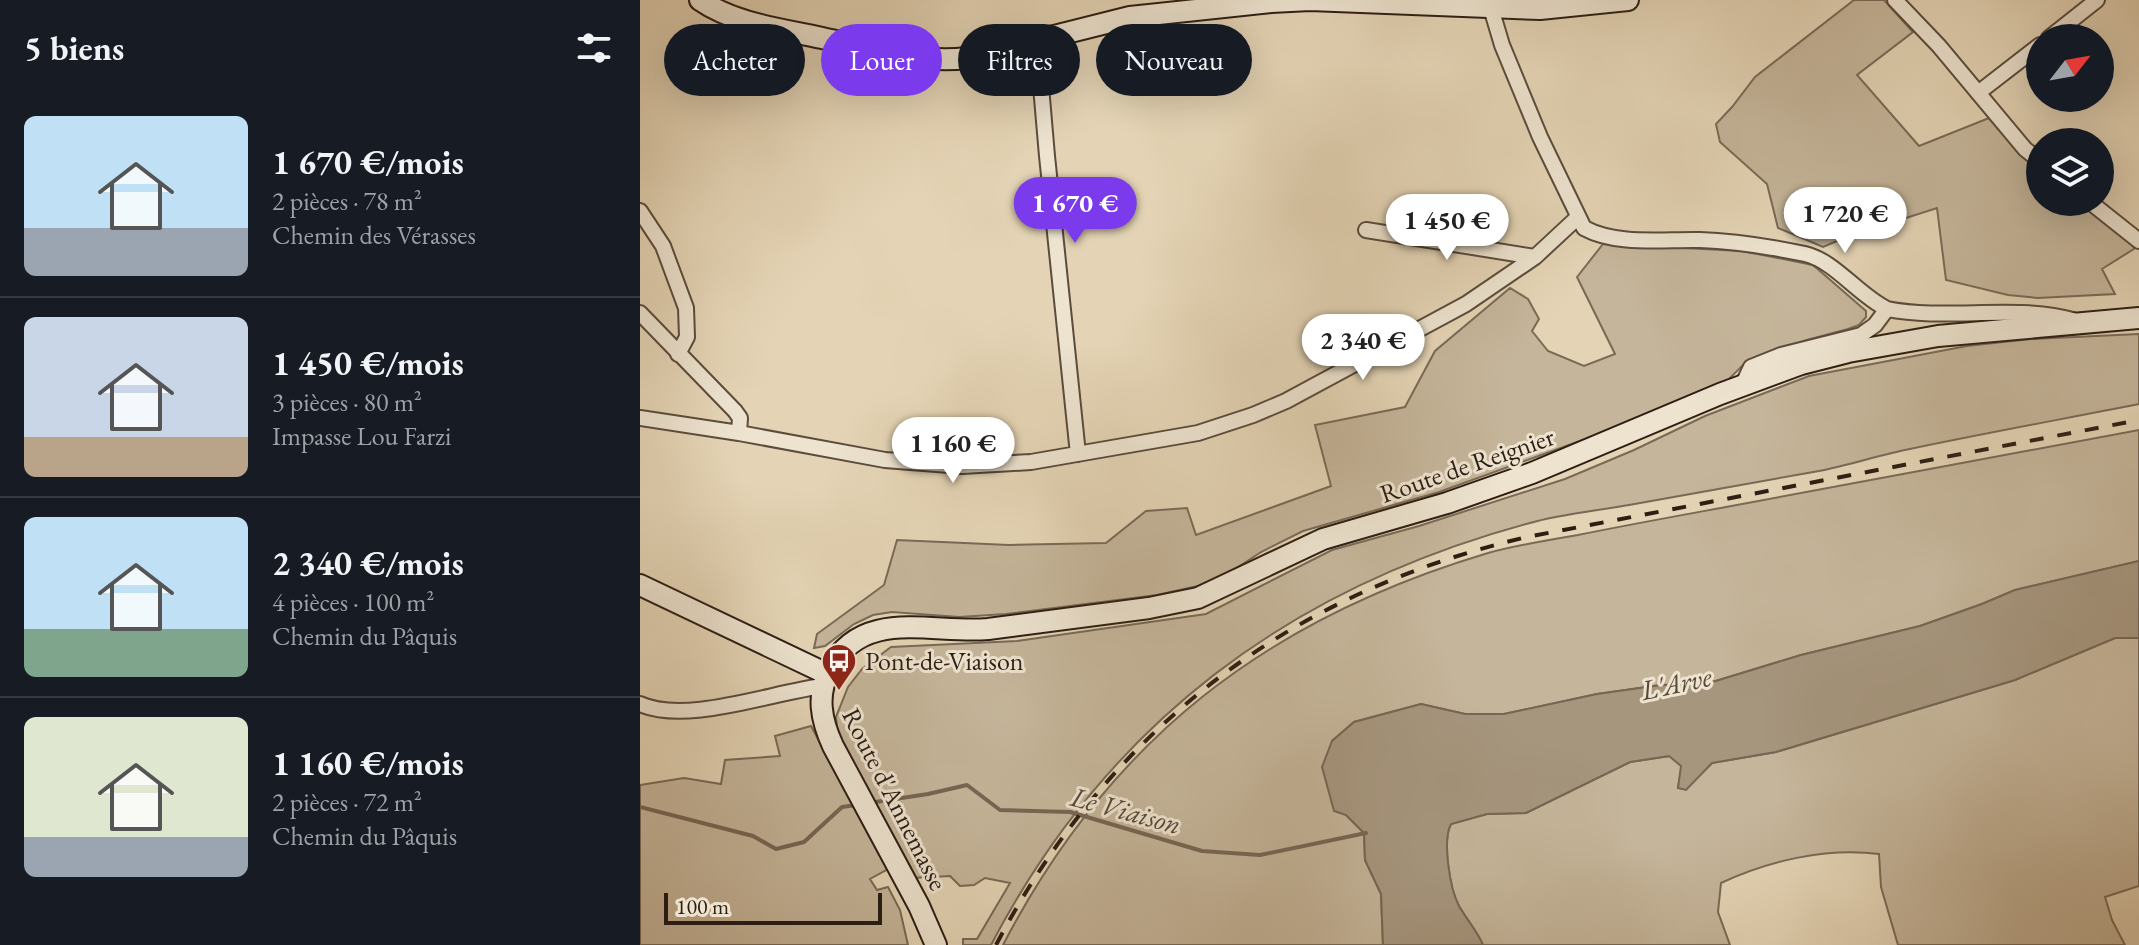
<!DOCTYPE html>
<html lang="fr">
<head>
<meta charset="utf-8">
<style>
	:root { --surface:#171b24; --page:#20242c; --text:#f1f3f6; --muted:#9ea1a6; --line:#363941; --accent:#7c3aed }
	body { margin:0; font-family:"EB Garamond",serif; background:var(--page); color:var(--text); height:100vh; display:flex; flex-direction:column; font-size:30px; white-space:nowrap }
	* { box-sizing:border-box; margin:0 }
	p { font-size:26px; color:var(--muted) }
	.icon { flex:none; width:44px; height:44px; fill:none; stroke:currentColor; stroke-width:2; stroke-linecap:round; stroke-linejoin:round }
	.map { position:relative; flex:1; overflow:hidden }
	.details { display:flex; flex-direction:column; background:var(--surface); width:640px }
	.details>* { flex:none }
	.hud { position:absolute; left:24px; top:24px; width:760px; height:72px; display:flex; gap:16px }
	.needle { width:52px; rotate:59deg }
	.tools { position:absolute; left:1386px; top:24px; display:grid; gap:16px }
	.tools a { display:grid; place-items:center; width:88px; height:88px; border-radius:50%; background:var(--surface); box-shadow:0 8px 32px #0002; font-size:40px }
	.scale { position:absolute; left:24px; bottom:20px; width:218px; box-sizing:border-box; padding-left:8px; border:4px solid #2d1e14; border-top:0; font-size:22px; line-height:28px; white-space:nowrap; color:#2d1e14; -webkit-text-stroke:6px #ede3cf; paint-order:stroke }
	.price { position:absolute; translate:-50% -68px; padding:0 18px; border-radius:28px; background:#fff; color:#222; font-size:26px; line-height:52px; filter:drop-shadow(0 2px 4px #0008) }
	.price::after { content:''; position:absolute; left:50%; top:48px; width:24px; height:18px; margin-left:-12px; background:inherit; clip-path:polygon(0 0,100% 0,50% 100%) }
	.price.on { background:var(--accent); color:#fff }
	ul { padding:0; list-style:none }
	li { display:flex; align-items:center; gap:24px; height:200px; padding:0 24px }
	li+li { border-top:2px solid var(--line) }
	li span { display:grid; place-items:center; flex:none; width:224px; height:160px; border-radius:12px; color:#555 }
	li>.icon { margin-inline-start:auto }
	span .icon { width:96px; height:96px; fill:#fffc; stroke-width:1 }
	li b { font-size:34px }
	h2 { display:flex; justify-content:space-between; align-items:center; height:96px; padding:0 24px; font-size:34px }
	.chip { padding:0 28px; border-radius:36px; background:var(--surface); box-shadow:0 8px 32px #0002; font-size:28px; line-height:72px }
	.chip.on { background:var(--accent); color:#fff }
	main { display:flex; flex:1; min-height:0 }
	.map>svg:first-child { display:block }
	.green { fill:#c5b59a; stroke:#796a57; stroke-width:2 }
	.water { fill:#a6967e; stroke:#766654; stroke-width:2 }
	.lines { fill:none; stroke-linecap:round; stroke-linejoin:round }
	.stream { stroke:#766654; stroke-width:4 }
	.street-casing { stroke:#5b4c3c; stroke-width:18 }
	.secondary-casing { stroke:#2d1e14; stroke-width:24 }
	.street { stroke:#ede3cf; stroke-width:14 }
	.secondary { stroke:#ede3cf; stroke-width:20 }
	.rail { stroke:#2d1e14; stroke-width:4; stroke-dasharray:14 14; stroke-linecap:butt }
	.labels { text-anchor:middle; stroke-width:6; stroke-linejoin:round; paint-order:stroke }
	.street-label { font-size:26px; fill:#2d1e14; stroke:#ede3cf }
	.poi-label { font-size:26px; fill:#2d1e14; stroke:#ede3cf; text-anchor:start }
	.water-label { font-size:28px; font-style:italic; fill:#574839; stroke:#ede3cf }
</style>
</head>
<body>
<main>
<section class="details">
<h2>5 biens<svg class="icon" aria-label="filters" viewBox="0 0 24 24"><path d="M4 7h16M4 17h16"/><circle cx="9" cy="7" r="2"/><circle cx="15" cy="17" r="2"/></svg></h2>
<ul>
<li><span style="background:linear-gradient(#bfe0f5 70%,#9aa5b1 0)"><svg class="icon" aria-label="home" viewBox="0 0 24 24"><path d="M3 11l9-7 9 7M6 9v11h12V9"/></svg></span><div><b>1 670 €/mois</b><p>2 pièces · 78 m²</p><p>Chemin des Vérasses</p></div></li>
<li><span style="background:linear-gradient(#c9d6e8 75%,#b9a48a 0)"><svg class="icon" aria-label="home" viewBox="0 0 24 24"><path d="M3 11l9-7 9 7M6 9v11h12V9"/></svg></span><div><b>1 450 €/mois</b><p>3 pièces · 80 m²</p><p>Impasse Lou Farzi</p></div></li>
<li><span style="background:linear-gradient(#bfe0f5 70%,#7fa58c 0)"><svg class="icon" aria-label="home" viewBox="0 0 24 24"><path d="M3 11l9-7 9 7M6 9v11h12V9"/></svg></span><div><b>2 340 €/mois</b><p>4 pièces · 100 m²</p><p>Chemin du Pâquis</p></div></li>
<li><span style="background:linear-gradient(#dfe7d0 75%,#9aa5b1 0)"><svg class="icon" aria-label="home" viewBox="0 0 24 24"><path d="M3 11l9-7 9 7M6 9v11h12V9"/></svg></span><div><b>1 160 €/mois</b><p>2 pièces · 72 m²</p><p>Chemin du Pâquis</p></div></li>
</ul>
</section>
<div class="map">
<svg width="1499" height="945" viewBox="0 0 1499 945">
	<rect width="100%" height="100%" fill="#e4d4b5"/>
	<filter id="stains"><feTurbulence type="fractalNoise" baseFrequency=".0025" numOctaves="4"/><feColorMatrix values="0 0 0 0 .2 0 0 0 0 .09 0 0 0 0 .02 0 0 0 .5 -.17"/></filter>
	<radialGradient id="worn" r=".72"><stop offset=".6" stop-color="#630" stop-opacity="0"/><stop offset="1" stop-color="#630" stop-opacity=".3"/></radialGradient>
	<path class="green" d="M1214 0H1244L1273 32 1217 75 1279 146 1349 118 1383 157 1400 171V202H1440L1497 247 1462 269 1475 294 1398 298 1368 295 1306 280 1297 208 1266 218 1254 217 1183 247 1138 228 1127 184 1080 142 1076 124 1092 107 1115 77Z
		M963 244 1102 251 1173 265 1226 311V317L1219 325 1208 329 1167 340 1106 362 1088 380 948 438 799 492 663 531 621 552 589 573 558 586 517 595 366 614 319 617 252 612 233 615 214 624 185 646 174 648 177 634 244 585 257 540 369 545 466 543 506 511 547 508 556 535 691 486 675 425 765 407 795 351 870 288 888 299 899 319 892 331 908 351 944 366 975 354 937 277Z
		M1499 334V404C1423 419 1346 433 1270 449 1239 455 1210 465 1179 471 1116 482 1052 494 989 505 956 511 922 514 890 523 649 588 467 723 351 945H323V939H337L370 883 345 878 334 885 320 886 310 876 273 878 198 736 196 717 208 687 222 669 251 647 377 641 566 614 692 550 779 526 925 479 994 450 1065 416 1169 376 1327 346 1391 339Z
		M1499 430V561L1375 590 1342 604 1280 626 1161 655 1066 684 1021 685 957 694 864 714H825L781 704 714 722 692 741 706 815 724 833 725 860 741 894 743 945H363C470 739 627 619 848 553 877 545 908 540 938 535 987 525 1037 516 1086 507 1224 481 1361 456 1499 430Z
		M1475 638H1499V886L1465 897 1472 920 1485 945H1258L1241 887 1239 854C1187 847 1128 861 1081 883L1078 912 1090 945H843C837 931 827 920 819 906 810 889 802 841 811 824L847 814 886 813 990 762 1030 756 1042 766 1038 788 1046 789 1072 763 1136 752 1375 680Z
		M171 726 248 869 230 879 237 890 248 887 260 910 268 945H0V785L44 778 81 784 85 760 140 756 135 736Z"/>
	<path class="water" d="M1499 561V638H1475L1375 680 1136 752 1072 763 1046 790 1038 788 1041 766 1029 756 990 762 886 813 847 814 811 824C802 841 810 889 819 906 827 920 837 931 843 945H743L741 894 725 860 724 833 706 815 694 811 682 767 692 741 714 722 781 704 825 714H864L957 694 1021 685 1066 684 1161 655 1280 626 1342 604 1375 590Z"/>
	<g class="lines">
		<path class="stream" d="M229 803 288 794 327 785 360 810 430 812 562 851 620 855 726 833
			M0 807 113 836 136 849 164 842 202 807 216 805"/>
		<defs>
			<path id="street" d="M1255 0 1299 46 1385 149 1400 161
				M851 8 862 45 900 137 944 228C977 246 1024 239 1060 240 1095 241 1131 247 1165 254 1195 261 1218 295 1247 309L1235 325 1221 335 1141 355 1111 367 1103 384
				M1409 38 1457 0
				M397 40 407 156 438 454
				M1338 93 1400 45
				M1450 202 1499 241
				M0 211 23 246 46 308 47 337 38 354
				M726 230 895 257
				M1247 309C1308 321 1372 304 1433 320
				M0 313 95 411 100 418 99 433
				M0 418 99 433 245 460 322 466 391 462 558 433 613 415 646 401 826 304 895 257 938 217
				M0 704C46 725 133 692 183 686"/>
			<path id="secondary" d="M60 0C95 24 141 29 182 38 229 48 279 64 327 58L490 17 631 2 670 0 900 9 988 0
				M0 585 187 674
				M296 945 279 906 193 746C181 720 176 695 190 669 222 607 292 634 348 629L509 608 558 598 683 539 807 503 892 473 1080 394 1161 364 1208 352 1298 336 1499 318"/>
		</defs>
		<use href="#street" class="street-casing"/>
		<use href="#secondary" class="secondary-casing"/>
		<use href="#street" class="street"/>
		<use href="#secondary" class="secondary"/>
		<path class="rail" d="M356 945C469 729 650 592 887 537L1499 420"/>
	</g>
	<defs>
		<symbol id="bus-pin" viewBox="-11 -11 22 30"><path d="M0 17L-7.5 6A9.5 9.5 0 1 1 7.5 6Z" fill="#8f2418" stroke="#ede3cf"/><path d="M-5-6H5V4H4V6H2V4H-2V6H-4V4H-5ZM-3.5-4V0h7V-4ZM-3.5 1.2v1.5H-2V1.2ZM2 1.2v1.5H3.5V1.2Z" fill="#fff"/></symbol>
	</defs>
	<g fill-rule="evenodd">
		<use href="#bus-pin" x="179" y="641" width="40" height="54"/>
	</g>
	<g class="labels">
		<g class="street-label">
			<text transform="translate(827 465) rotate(-19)" y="9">Route de Reignier</text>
			<text transform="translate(255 799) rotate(63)" y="9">Route d'Annemasse</text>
		</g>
		<g class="poi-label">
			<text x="225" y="670">Pont-de-Viaison</text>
		</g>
		<g class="water-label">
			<text transform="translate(1036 683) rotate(-12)" y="10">L'Arve</text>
			<text transform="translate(486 810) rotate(15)" y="10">Le Viaison</text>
		</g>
	</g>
	<rect width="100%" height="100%" filter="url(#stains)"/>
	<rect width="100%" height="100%" fill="url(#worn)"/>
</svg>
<div class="tools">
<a><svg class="needle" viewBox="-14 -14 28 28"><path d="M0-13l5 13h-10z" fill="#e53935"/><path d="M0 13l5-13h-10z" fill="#9ea1a6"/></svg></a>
<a><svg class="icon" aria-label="layers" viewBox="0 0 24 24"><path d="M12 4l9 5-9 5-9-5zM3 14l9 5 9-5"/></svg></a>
</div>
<div class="scale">100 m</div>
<b class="price on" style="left:435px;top:245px">1 670 €</b>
<b class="price" style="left:1205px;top:255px">1 720 €</b>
<b class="price" style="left:807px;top:262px">1 450 €</b>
<b class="price" style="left:723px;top:382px">2 340 €</b>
<b class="price" style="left:313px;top:485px">1 160 €</b>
<div class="hud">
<a class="chip">Acheter</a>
<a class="chip on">Louer</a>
<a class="chip">Filtres</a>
<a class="chip">Nouveau</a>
</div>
</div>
</main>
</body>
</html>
